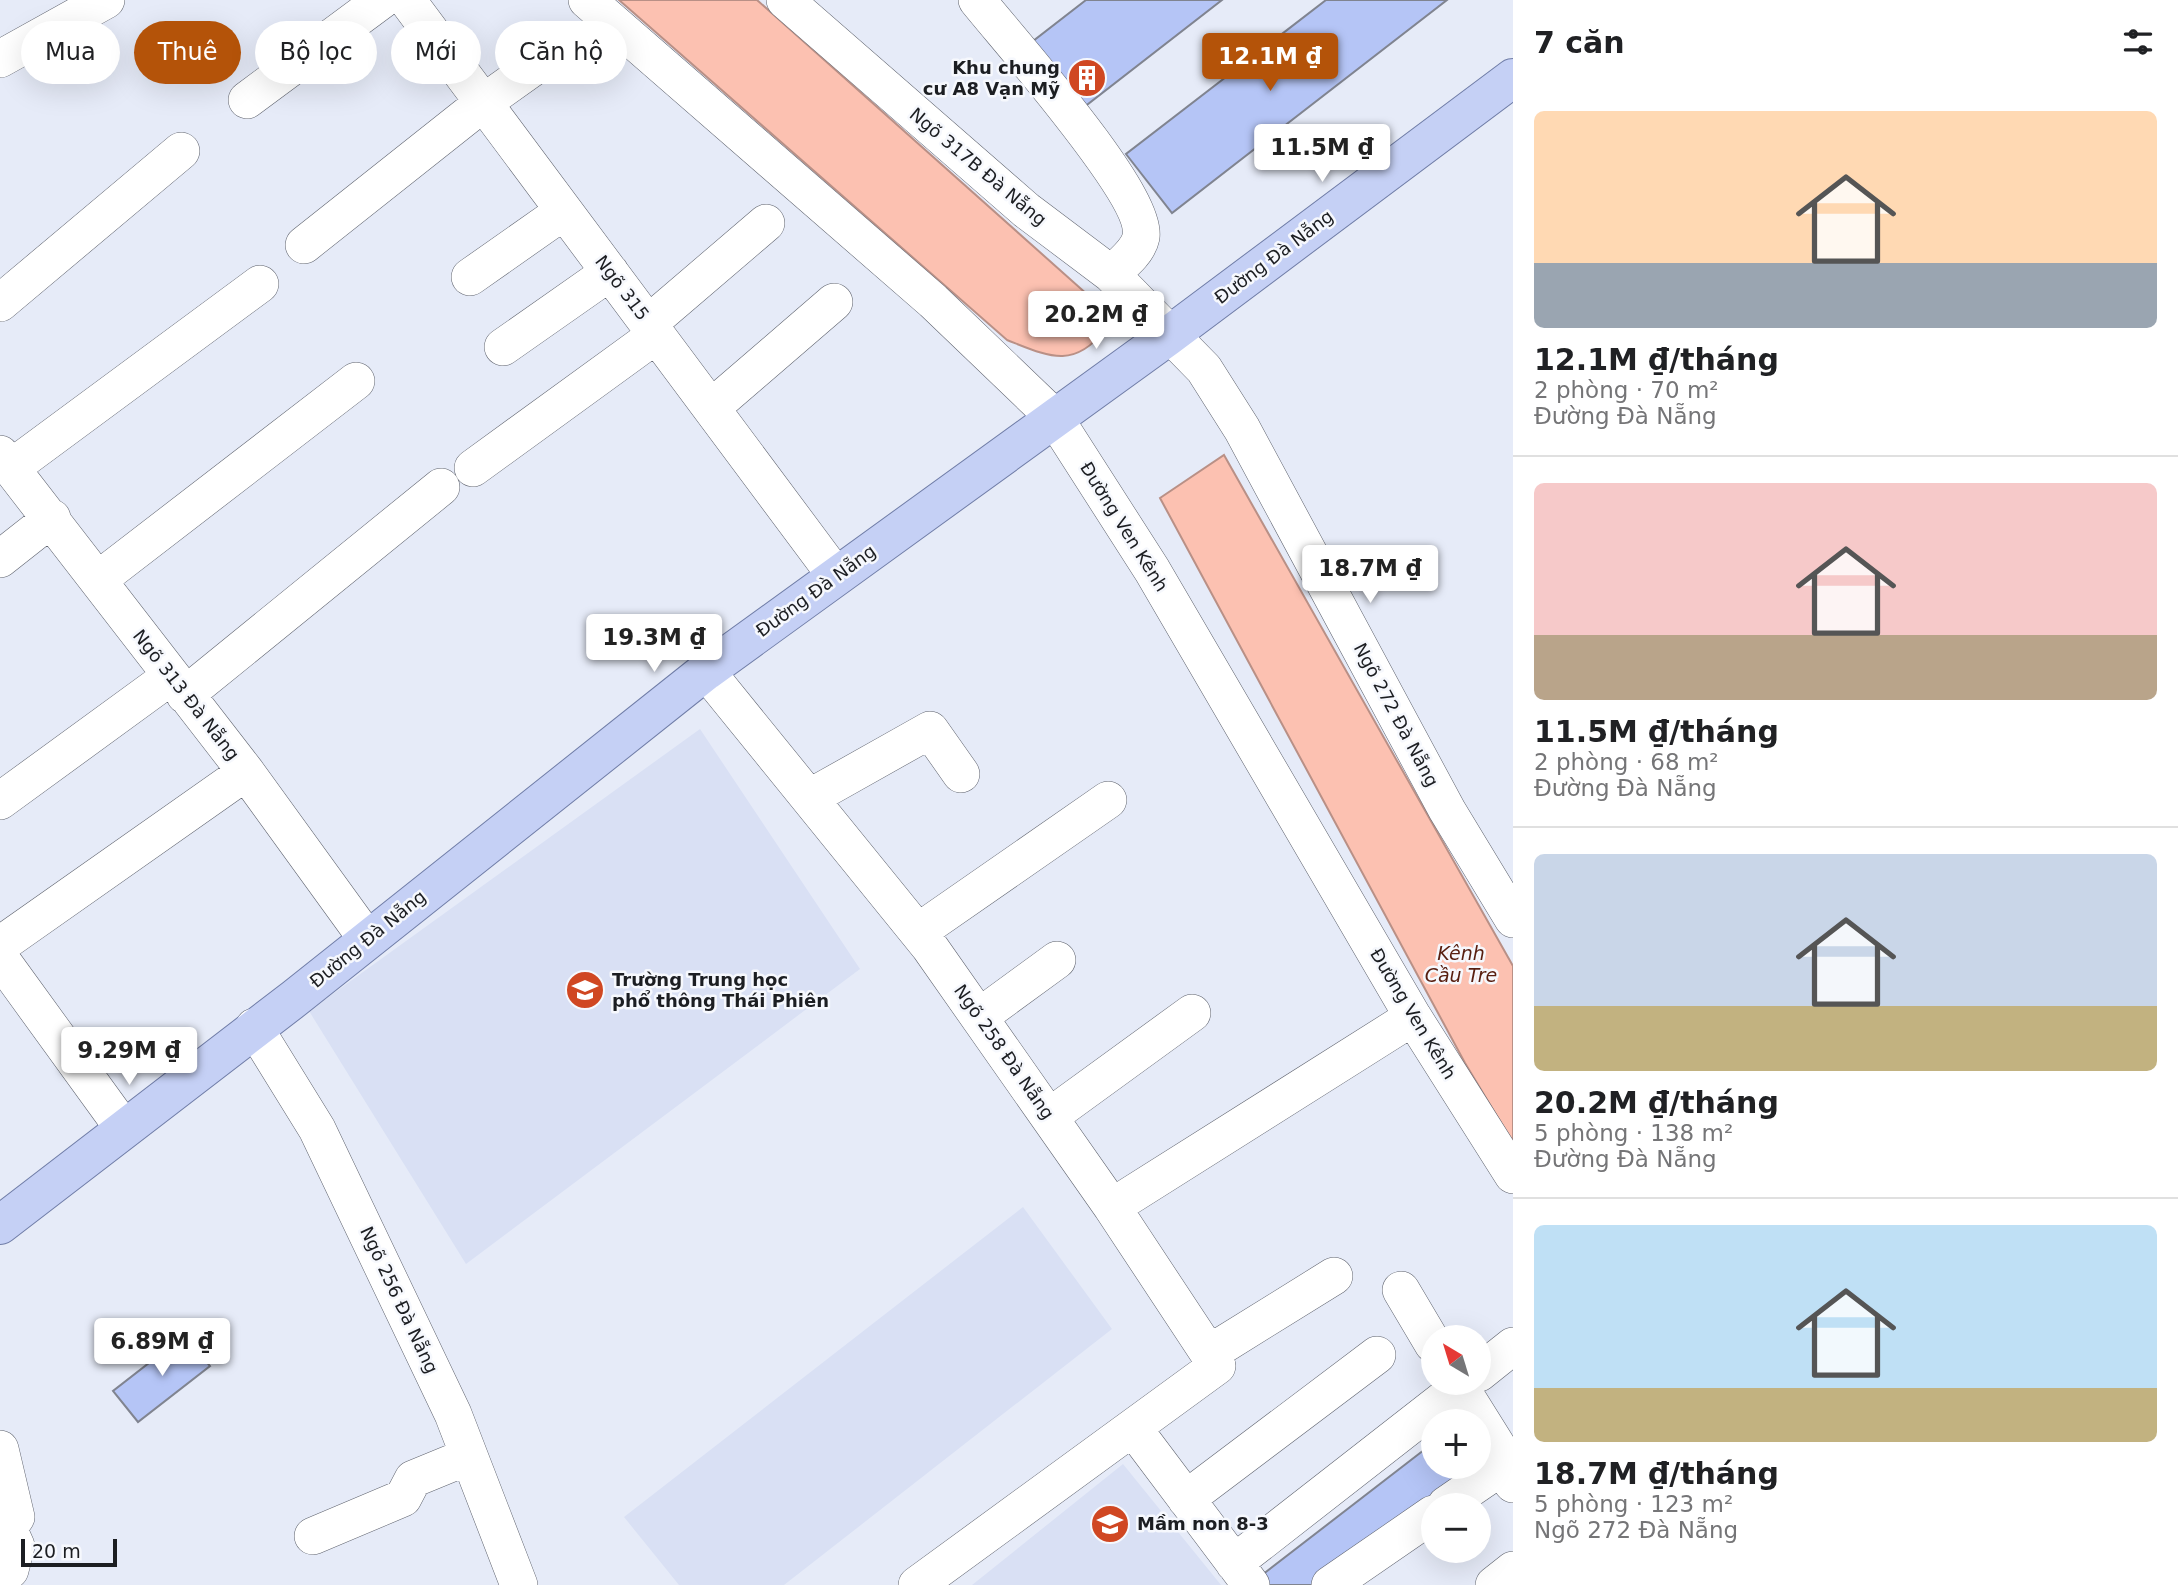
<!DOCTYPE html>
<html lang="vi">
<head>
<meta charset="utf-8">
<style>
	:root { --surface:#fff; --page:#f2f2f2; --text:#202124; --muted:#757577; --line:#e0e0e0; --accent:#b45309 }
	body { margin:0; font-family:"DejaVu Sans",sans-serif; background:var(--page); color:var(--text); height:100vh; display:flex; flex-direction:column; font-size:26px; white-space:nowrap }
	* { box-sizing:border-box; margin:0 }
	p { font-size:23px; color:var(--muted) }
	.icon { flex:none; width:38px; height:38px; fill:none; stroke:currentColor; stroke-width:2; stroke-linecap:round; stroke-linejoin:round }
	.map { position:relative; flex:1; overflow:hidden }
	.side { display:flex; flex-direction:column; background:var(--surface); width:665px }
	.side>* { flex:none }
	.top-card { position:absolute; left:21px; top:21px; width:665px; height:63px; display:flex; gap:14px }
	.needle { width:46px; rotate:322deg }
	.controls { position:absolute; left:1421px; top:1325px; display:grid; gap:14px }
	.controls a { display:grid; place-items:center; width:70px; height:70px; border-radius:50%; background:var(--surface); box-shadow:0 7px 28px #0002; font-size:35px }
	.scale { position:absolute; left:21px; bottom:18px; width:96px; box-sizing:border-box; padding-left:7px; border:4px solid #1c1e22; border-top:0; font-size:19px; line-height:24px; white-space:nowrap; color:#1c1e22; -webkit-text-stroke:5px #f6f8fd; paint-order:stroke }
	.price { position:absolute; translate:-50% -60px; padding:0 16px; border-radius:7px; background:#fff; color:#222; font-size:23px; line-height:46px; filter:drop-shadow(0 2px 4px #0008) }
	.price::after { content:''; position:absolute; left:50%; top:42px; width:21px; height:16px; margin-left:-10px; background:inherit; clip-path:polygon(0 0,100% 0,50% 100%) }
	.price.current { background:var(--accent); color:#fff }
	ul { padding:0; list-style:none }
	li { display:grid; align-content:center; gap:14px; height:371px; padding:0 21px }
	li+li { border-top:2px solid var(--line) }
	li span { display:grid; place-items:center; height:217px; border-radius:10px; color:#555 }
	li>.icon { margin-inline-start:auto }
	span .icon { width:126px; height:126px; fill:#fffc; stroke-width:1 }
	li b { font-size:30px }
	h2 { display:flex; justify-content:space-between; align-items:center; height:84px; padding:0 21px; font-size:30px }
	.pill { padding:0 24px; border-radius:32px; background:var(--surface); box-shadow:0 7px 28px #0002; font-size:24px; line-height:63px }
	.pill.current { background:var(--accent); color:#fff }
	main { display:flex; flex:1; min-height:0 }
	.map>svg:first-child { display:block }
	.built { fill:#d9e0f4 }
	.water { fill:#fcc1b1; stroke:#b99086; stroke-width:2 }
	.building { fill:#b5c5f6; stroke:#808490; stroke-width:2 }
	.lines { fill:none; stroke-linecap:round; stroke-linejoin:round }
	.minor-casing { stroke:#5f636e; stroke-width:38 }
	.major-casing { stroke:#707da7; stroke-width:40 }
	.minor { stroke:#fff; stroke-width:37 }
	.major { stroke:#c5d0f5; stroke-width:38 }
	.labels { text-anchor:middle; stroke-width:5; stroke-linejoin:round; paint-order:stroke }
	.poi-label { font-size:18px; font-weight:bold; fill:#1c1e22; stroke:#f6f8fd; text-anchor:start }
	.street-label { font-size:18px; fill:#1c1e22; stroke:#f6f8fd }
	.water-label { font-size:19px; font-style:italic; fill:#581e0f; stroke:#f6f8fd }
</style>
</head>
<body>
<main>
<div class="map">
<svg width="1513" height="1585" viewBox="0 0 1513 1585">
	<rect width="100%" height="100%" fill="#e6ebf8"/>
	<path class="built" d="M700 729 860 969 466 1264 309 1011Z
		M1023 1207 1112 1329 784 1585H679L624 1517Z
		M1123 1464 1221 1585H972Z"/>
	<path class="water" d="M619 0H757L1098 304 1105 330C1073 370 1048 356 1007 340Z
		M1224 455 1513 966V1143L1465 1063 1160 498Z"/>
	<path class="building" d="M1086 0H1222L1079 111 1028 45Z
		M1326 0H1447L1172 213 1126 154Z
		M185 1335 210 1366 138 1422 113 1391Z
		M1433 1443V1466H1472L1345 1585H1249Z"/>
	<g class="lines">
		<defs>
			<path id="minor" d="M407 0 836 576
				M587 0 933 301 1054 417 1152 570 1413 1017 1513 1175
				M785 0 1026 210 1111 274 1204 369 1242 429 1447 810 1513 919
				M977 0C1008 39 1148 195 1141 237 1138 252 1122 264 1111 274
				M0 59 106 0
				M247 100 382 0
				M304 245 483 103 535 66
				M470 277 564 211
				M0 303 181 151
				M648 324 766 223
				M503 347 610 272
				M711 408 834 302
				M0 454 246 772 367 939
				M11 468 260 284
				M473 468 656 335
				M0 559 52 518
				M99 579 356 381
				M706 671 929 946 1112 1207 1217 1366 917 1585
				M185 695 441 487
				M809 798 930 730 961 774
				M0 801 170 677
				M918 932 1108 800
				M0 945 246 772
				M0 958 124 1129
				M979 1017 1057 960
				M254 1027 317 1129 453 1414 519 1585
				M1049 1117 1192 1013
				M1112 1207 1413 1017
				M1401 1290 1433 1344
				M1210 1353 1334 1276
				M1479 1373 1513 1346
				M1457 1382 1497 1446 1500 1468 1513 1484
				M1133 1428 1251 1585
				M0 1449 16 1517 8 1528 16 1546 10 1570 0 1578
				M1186 1499 1377 1355
				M1446 1505 1500 1468
				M313 1536 403 1498 413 1479 469 1456
				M1234 1563 1466 1382
				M1330 1585 1433 1514
				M1494 1585 1513 1570"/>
			<path id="major" d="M0 1225 295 998 706 671 1167 337 1513 78"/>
		</defs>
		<use href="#minor" class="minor-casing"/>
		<use href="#major" class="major-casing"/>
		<use href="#minor" class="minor"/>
		<use href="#major" class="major"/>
	</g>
	<defs>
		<symbol id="building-disc" viewBox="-11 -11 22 22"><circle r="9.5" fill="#d04722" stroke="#f6f8fd"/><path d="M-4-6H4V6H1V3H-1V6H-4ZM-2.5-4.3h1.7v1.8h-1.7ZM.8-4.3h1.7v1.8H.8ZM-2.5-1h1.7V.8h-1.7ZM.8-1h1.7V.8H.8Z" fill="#fff"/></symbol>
		<symbol id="school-disc" viewBox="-11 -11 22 22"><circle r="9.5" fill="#d04722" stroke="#f6f8fd"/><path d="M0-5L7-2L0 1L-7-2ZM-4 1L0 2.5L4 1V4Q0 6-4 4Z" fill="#fff"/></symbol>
	</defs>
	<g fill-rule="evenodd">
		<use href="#building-disc" x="1065" y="56" width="44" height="44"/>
		<use href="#school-disc" x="563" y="968" width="44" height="44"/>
		<use href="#school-disc" x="1088" y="1502" width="44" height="44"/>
	</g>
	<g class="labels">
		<g class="poi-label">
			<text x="1060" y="74" text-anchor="end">Khu chung<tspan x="1060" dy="21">cư A8 Vạn Mỹ</tspan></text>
			<text x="612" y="986">Trường Trung học<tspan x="612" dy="21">phổ thông Thái Phiên</tspan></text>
			<text x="1137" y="1530">Mầm non 8-3</text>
		</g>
		<g class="street-label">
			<text transform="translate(978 167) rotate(40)" y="6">Ngõ 317B Đà Nẵng</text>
			<text transform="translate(1274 257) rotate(-37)" y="6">Đường Đà Nẵng</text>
			<text transform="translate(622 288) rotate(53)" y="6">Ngõ 315</text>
			<text transform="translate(1124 527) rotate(58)" y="6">Đường Ven Kênh</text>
			<text transform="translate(816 591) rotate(-36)" y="6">Đường Đà Nẵng</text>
			<text transform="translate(186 695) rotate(52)" y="6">Ngõ 313 Đà Nẵng</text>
			<text transform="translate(1396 715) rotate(62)" y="6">Ngõ 272 Đà Nẵng</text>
			<text transform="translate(368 939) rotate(-39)" y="6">Đường Đà Nẵng</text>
			<text transform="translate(1413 1014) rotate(59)" y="6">Đường Ven Kênh</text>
			<text transform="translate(1004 1052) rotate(55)" y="6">Ngõ 258 Đà Nẵng</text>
			<text transform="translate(399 1300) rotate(65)" y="6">Ngõ 256 Đà Nẵng</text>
		</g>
		<g class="water-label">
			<text x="1461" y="960">Kênh<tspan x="1461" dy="22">Cầu Tre</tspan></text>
		</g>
	</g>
</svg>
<div class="controls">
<a><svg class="needle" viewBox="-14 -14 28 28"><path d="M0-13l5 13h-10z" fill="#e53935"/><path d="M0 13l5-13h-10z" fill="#757577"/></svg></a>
<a>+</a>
<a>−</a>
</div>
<div class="scale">20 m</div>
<b class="price current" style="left:1270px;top:93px">12.1M ₫</b>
<b class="price" style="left:1322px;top:184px">11.5M ₫</b>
<b class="price" style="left:1096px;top:351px">20.2M ₫</b>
<b class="price" style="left:1370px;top:605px">18.7M ₫</b>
<b class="price" style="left:654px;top:674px">19.3M ₫</b>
<b class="price" style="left:129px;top:1087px">9.29M ₫</b>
<b class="price" style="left:162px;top:1378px">6.89M ₫</b>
<div class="top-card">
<a class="pill">Mua</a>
<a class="pill current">Thuê</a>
<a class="pill">Bộ lọc</a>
<a class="pill">Mới</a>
<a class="pill">Căn hộ</a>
</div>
</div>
<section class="side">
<h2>7 căn<svg class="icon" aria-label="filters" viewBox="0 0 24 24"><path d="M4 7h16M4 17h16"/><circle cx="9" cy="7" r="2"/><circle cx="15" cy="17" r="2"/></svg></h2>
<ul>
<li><span style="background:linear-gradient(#ffd9b3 70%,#9aa5b1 0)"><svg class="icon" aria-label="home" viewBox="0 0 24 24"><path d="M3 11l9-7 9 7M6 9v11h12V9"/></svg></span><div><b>12.1M ₫/tháng</b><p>2 phòng · 70 m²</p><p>Đường Đà Nẵng</p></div></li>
<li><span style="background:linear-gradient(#f6c9c9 70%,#b9a48a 0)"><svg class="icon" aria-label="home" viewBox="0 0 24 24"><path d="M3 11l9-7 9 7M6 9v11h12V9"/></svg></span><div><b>11.5M ₫/tháng</b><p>2 phòng · 68 m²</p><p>Đường Đà Nẵng</p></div></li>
<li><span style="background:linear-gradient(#c9d6e8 70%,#c2b280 0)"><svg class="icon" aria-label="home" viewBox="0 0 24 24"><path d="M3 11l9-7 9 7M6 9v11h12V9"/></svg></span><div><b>20.2M ₫/tháng</b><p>5 phòng · 138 m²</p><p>Đường Đà Nẵng</p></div></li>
<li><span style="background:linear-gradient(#bfe0f5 75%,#c2b280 0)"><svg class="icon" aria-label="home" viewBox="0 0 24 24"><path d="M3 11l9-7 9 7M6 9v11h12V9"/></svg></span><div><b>18.7M ₫/tháng</b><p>5 phòng · 123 m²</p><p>Ngõ 272 Đà Nẵng</p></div></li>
</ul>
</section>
</main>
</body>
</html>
